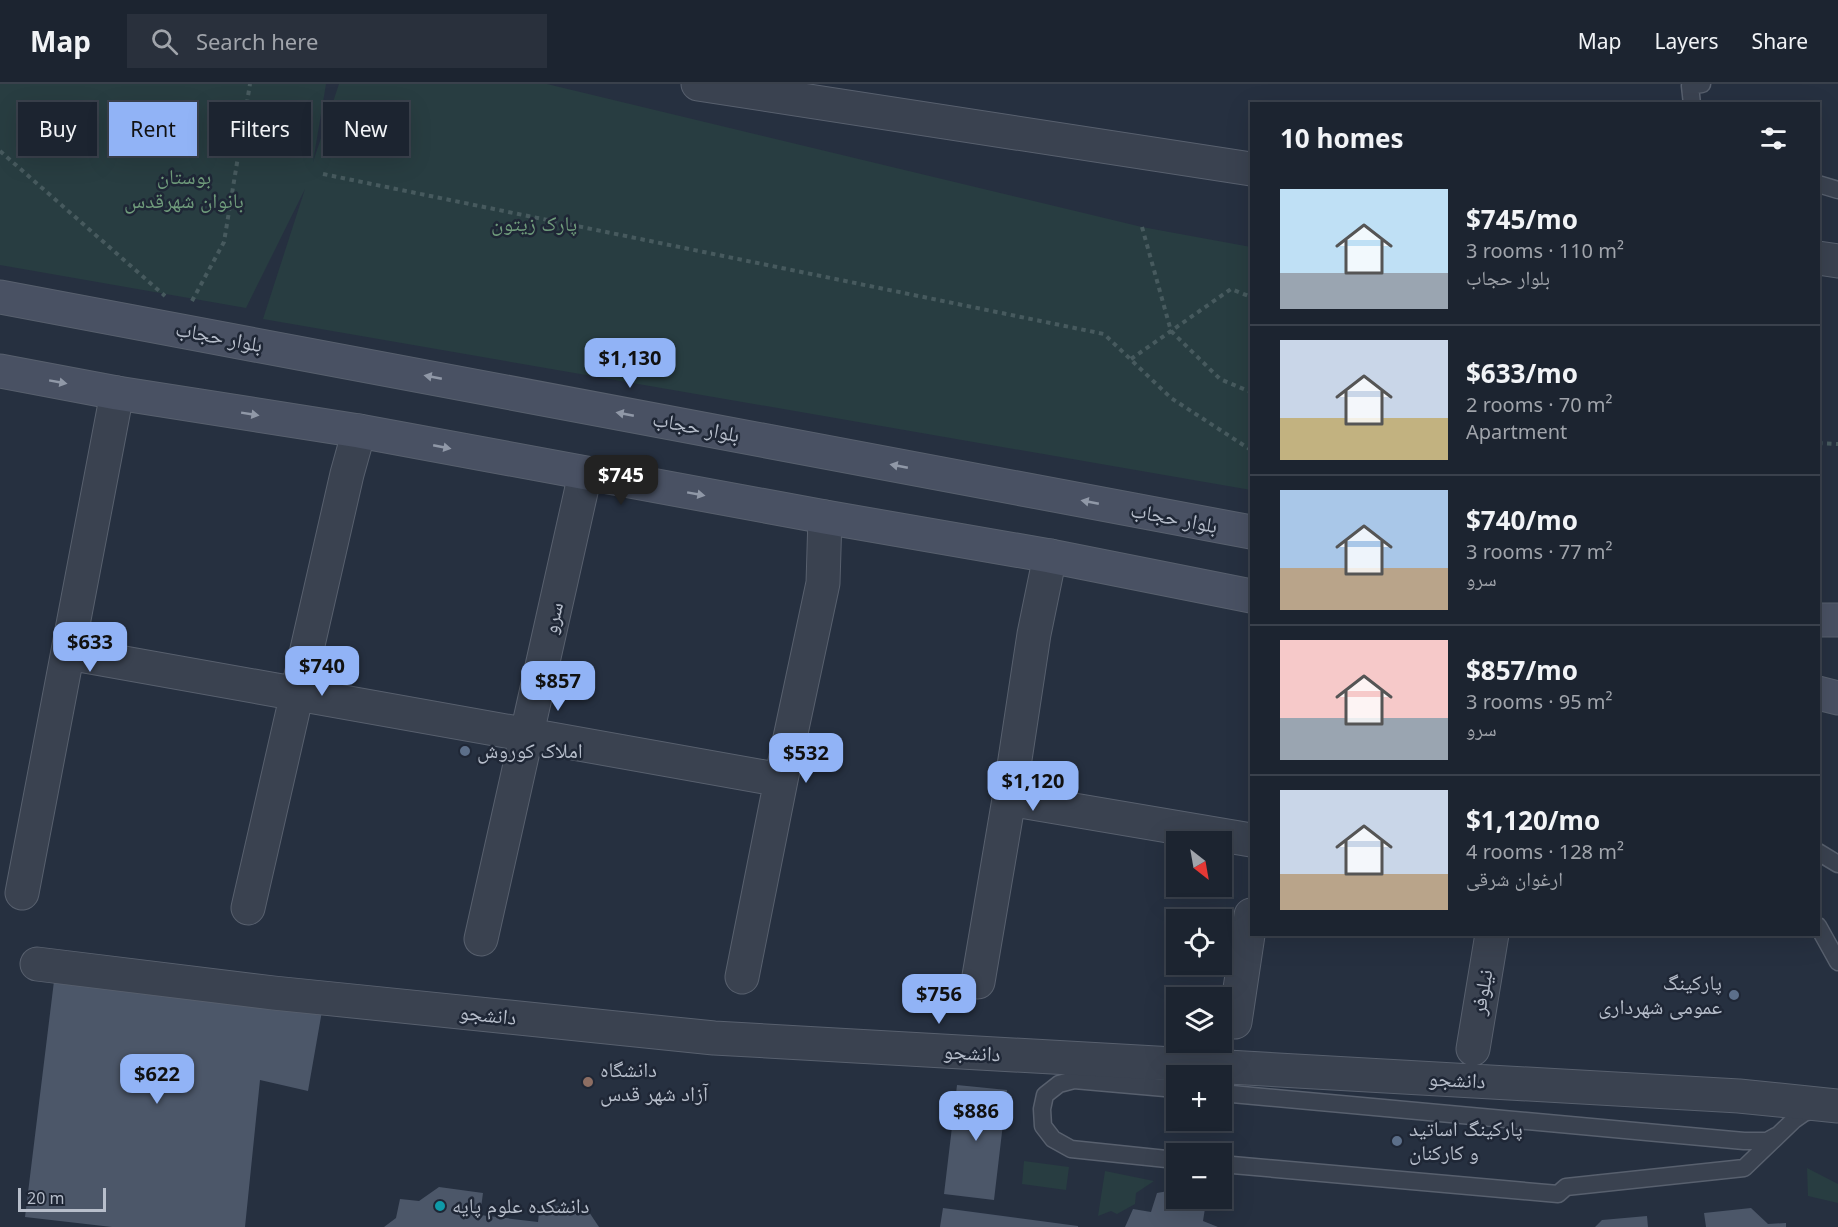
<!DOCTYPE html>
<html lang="en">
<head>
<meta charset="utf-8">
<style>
	:root { --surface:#1c2430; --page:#29303c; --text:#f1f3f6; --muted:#a0a4ab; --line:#3a414c; --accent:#91b3f6 }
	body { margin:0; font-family:"Noto Sans","Noto Naskh Arabic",sans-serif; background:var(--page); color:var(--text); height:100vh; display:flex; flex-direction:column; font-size:22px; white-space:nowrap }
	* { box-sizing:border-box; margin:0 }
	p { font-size:20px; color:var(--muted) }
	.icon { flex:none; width:33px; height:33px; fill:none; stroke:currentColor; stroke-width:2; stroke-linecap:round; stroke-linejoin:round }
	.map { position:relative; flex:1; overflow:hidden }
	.panel { position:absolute; left:1250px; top:18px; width:570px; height:834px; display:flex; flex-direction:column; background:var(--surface); border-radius:0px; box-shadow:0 6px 24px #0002,0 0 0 2px var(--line) }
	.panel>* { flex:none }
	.guide { position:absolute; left:18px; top:18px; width:570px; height:54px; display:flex; gap:12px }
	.needle { width:39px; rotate:149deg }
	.controls { position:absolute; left:1166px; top:747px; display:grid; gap:12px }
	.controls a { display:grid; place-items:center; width:66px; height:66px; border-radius:0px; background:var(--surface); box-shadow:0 6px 24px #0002,0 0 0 2px var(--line); font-size:30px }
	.scale { position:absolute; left:18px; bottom:15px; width:88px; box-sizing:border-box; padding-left:6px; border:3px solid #b7becb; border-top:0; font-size:16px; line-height:21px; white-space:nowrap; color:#b7becb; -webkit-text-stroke:4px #1f2736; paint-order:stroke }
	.price { position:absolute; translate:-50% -51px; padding:0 14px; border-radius:12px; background:var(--accent); color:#111; font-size:20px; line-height:39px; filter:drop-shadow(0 2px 3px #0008) }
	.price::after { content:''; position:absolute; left:50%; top:36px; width:18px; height:14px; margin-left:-9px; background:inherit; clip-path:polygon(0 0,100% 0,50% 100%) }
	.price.on { background:#222; color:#fff }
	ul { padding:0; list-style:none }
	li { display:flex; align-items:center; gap:18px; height:150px; padding:0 30px }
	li+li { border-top:2px solid var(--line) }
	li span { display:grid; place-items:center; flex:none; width:168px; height:120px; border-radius:0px; color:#555 }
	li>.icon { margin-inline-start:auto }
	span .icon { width:72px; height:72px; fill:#fffc; stroke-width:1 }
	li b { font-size:26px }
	h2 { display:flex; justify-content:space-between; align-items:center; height:72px; padding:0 30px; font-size:26px }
	.tag { padding:0 21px; border-radius:0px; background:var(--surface); box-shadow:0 6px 24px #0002,0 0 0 2px var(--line); font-size:21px; line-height:54px }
	.tag.on { background:var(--accent); color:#111 }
	header { display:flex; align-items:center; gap:36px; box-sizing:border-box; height:84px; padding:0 30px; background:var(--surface); border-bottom:2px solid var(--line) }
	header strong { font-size:28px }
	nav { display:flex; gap:33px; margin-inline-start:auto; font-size:21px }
	.search { width:420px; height:54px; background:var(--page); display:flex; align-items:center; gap:15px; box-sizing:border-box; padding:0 21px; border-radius:0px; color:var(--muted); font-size:22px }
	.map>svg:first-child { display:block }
	.green { fill:#283d41 }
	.building { fill:#4c5769 }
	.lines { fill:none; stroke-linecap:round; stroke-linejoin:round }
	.lane-casing { stroke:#58606e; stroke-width:19 }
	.street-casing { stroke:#58606e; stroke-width:35 }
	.secondary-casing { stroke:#58606e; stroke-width:35 }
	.path { stroke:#475a5e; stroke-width:4; stroke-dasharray:4.5 4.5; stroke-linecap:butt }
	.lane { stroke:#3a4250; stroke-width:16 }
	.street { stroke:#3a4250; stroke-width:33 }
	.secondary { stroke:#495163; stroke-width:33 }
	.oneway { fill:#9098a7 }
	.service-dot { fill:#5c6f8a; stroke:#1f2736; stroke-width:2 }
	.education-dot { fill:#8d6e63; stroke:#1f2736; stroke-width:2 }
	.culture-dot { fill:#0f9aa8; stroke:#1f2736; stroke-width:2 }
	.labels { text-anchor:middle; stroke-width:5; stroke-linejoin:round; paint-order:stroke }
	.park-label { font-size:21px; fill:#6f9b7b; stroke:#1f2736 }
	.street-label { font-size:21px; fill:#b7becb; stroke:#1f2736 }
	.poi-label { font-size:21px; fill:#b7becb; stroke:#1f2736; text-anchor:start }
</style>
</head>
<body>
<header>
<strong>Map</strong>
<div class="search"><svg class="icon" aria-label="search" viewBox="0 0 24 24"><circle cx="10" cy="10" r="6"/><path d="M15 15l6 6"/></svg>Search here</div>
<nav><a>Map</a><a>Layers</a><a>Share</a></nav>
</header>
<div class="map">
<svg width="1838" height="1143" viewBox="0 0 1838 1143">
	<rect width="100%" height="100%" fill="#263040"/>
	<path class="green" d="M0 0H326L313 78 339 0H547L1142 143 1251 163V406L263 235 305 105 246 224 0 181Z
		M1024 1077 1069 1083 1066 1106 1022 1100Z
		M1807 1084 1838 1100V1119L1808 1112Z
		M1105 1087 1154 1097 1136 1109 1135 1120 1117 1130 1111 1127 1098 1132Z"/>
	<path class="building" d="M54 897 322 927 308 1007 260 996 245 1143H112L25 1133Z
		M957 1001 1007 1006 994 1116 944 1110Z
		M439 1103 483 1109 480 1131 538 1138 540 1120 587 1125 599 1143H384L396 1134 400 1115 419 1117Z
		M1174 1106 1176 1107V1114H1200L1206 1118 1203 1137 1218 1143H1125L1133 1125 1151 1128 1157 1109Z
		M943 1124 1078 1142V1143H940Z
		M1751 1124 1768 1140 1786 1139V1143H1706L1704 1129Z
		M1647 1132 1648 1143H1595L1602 1136Z"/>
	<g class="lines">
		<defs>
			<path id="lane" d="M1692 20 1690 2 1702 0
				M1818 100 1838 106
				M1818 768 1838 780
				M1818 842 1838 878
				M1176 1005 1074 996 1059 1000 1045 1011 1042 1025 1043 1042 1053 1055 1071 1065 1176 1076
				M1221 1009 1744 1057H1767L1776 1052
				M1221 1080 1558 1110 1566 1103 1744 1084 1794 1036 1804 1029 1816 1025"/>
			<path id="street" d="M698 0 1251 85
				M1818 174 1838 177
				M68 569 781 696
				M1009 715 1251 756
				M22 809 117 309
				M248 824 347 390 359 347
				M481 855 585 390
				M37 880 274 909 714 954 1739 1012 1838 1022
				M742 893 781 696 823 499 825 433
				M978 898 1009 715 1034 550 1050 472
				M1235 938 1251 831
				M1473 965 1492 850"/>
			<path id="secondary" d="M0 213 1251 448
				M0 287 117 309 359 347 825 433 1050 472 1251 512
				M1818 536H1838
				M1818 609 1838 614"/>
		</defs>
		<use href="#lane" class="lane-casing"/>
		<use href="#street" class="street-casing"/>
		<use href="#secondary" class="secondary-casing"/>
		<path class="path" d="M0 67 165 212
			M323 90 1104 250 1171 314 1251 366
			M1142 143 1171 247 1220 295 1251 308
			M192 217 224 158 250 0
			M1131 275 1231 205 1251 213
			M1818 359 1838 360"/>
		<use href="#lane" class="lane"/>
		<use href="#street" class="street"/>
		<use href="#secondary" class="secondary"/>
	</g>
	<defs><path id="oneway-solid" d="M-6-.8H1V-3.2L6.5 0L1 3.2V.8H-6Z" transform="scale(1.5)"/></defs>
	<g class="oneway">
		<use href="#oneway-solid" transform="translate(433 293) rotate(-169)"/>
		<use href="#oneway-solid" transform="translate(58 298) rotate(10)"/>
		<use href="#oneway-solid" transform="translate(250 330) rotate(9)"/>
		<use href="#oneway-solid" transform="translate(625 330) rotate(-169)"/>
		<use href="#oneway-solid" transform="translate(442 363) rotate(11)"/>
		<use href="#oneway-solid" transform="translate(899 382) rotate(-169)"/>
		<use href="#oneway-solid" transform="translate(696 410) rotate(10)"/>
		<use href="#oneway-solid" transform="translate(1090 418) rotate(-169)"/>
	</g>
	<g class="service-dot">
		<circle cx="465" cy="667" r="6"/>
		<circle cx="1734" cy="911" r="6"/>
		<circle cx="1397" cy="1057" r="6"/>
	</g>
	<circle class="education-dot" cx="588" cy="998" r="6"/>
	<circle class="culture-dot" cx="440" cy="1122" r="6"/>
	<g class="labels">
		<g class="park-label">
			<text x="184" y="100">بوستان<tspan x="184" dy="24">بانوان شهرقدس</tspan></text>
			<text x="534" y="147">پارک زیتون</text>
		</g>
		<g class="street-label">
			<text transform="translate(219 253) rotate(11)" y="7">بلوار حجاب</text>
			<text transform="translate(696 343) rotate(11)" y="7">بلوار حجاب</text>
			<text transform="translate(1174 434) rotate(11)" y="7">بلوار حجاب</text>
			<text transform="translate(553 534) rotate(-77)" y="7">سرو</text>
			<text transform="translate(1482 908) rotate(-80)" y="7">نیلوفر</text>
			<text transform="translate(488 931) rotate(6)" y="7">دانشجو</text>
			<text transform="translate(972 969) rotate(3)" y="7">دانشجو</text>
			<text transform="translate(1457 996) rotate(3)" y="7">دانشجو</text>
		</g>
		<g class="poi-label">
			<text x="477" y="674">املاک کوروش</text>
			<text x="1722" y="906" text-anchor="end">پارکینگ<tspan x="1722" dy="24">عمومی شهرداری</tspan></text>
			<text x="600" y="993">دانشگاه<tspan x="600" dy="24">آزاد شهر قدس</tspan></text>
			<text x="1409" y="1052">پارکینگ اساتید<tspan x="1409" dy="24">و کارکنان</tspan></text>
			<text x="452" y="1129">دانشکده علوم پایه</text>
		</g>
	</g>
</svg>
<div class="controls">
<a><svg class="needle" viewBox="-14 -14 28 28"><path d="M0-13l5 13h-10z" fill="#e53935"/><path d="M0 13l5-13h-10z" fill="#a0a4ab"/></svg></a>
<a><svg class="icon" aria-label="locate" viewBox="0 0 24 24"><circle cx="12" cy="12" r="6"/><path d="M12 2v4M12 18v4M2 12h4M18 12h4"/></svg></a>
<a><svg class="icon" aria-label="layers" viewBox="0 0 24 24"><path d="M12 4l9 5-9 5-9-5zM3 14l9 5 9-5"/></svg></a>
<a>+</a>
<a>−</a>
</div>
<div class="scale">20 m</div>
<b class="price" style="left:630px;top:305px">$1,130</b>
<b class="price on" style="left:621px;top:422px">$745</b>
<b class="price" style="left:90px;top:589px">$633</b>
<b class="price" style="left:322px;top:613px">$740</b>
<b class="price" style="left:558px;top:628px">$857</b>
<b class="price" style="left:806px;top:700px">$532</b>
<b class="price" style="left:1033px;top:728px">$1,120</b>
<b class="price" style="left:939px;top:941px">$756</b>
<b class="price" style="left:157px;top:1021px">$622</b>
<b class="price" style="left:976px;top:1058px">$886</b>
<div class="guide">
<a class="tag">Buy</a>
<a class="tag on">Rent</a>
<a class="tag">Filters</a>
<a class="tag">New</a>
</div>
<section class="panel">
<h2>10 homes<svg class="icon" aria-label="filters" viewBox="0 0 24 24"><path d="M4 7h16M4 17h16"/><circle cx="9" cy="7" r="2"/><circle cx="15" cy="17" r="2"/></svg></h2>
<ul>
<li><span style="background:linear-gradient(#bfe0f5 70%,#9aa5b1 0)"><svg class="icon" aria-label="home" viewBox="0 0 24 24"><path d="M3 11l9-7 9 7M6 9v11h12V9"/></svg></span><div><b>$745/mo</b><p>3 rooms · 110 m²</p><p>بلوار حجاب</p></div></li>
<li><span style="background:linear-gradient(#c9d6e8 65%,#c2b280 0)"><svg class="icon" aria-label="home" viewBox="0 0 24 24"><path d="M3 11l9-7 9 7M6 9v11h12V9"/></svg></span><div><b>$633/mo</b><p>2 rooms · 70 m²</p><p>Apartment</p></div></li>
<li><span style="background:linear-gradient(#a9c7e8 65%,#b9a48a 0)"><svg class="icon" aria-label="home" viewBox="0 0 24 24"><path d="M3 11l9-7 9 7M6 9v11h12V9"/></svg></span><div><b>$740/mo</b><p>3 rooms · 77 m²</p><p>سرو</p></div></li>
<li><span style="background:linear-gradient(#f6c9c9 65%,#9aa5b1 0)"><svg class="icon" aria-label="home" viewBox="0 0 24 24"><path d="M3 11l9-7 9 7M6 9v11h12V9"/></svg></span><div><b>$857/mo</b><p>3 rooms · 95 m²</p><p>سرو</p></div></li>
<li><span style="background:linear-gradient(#c9d6e8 70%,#b9a48a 0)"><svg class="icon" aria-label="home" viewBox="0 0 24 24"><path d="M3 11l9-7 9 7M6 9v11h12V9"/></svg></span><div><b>$1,120/mo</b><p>4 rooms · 128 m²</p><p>ارغوان شرقی</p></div></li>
</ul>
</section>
</div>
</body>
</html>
